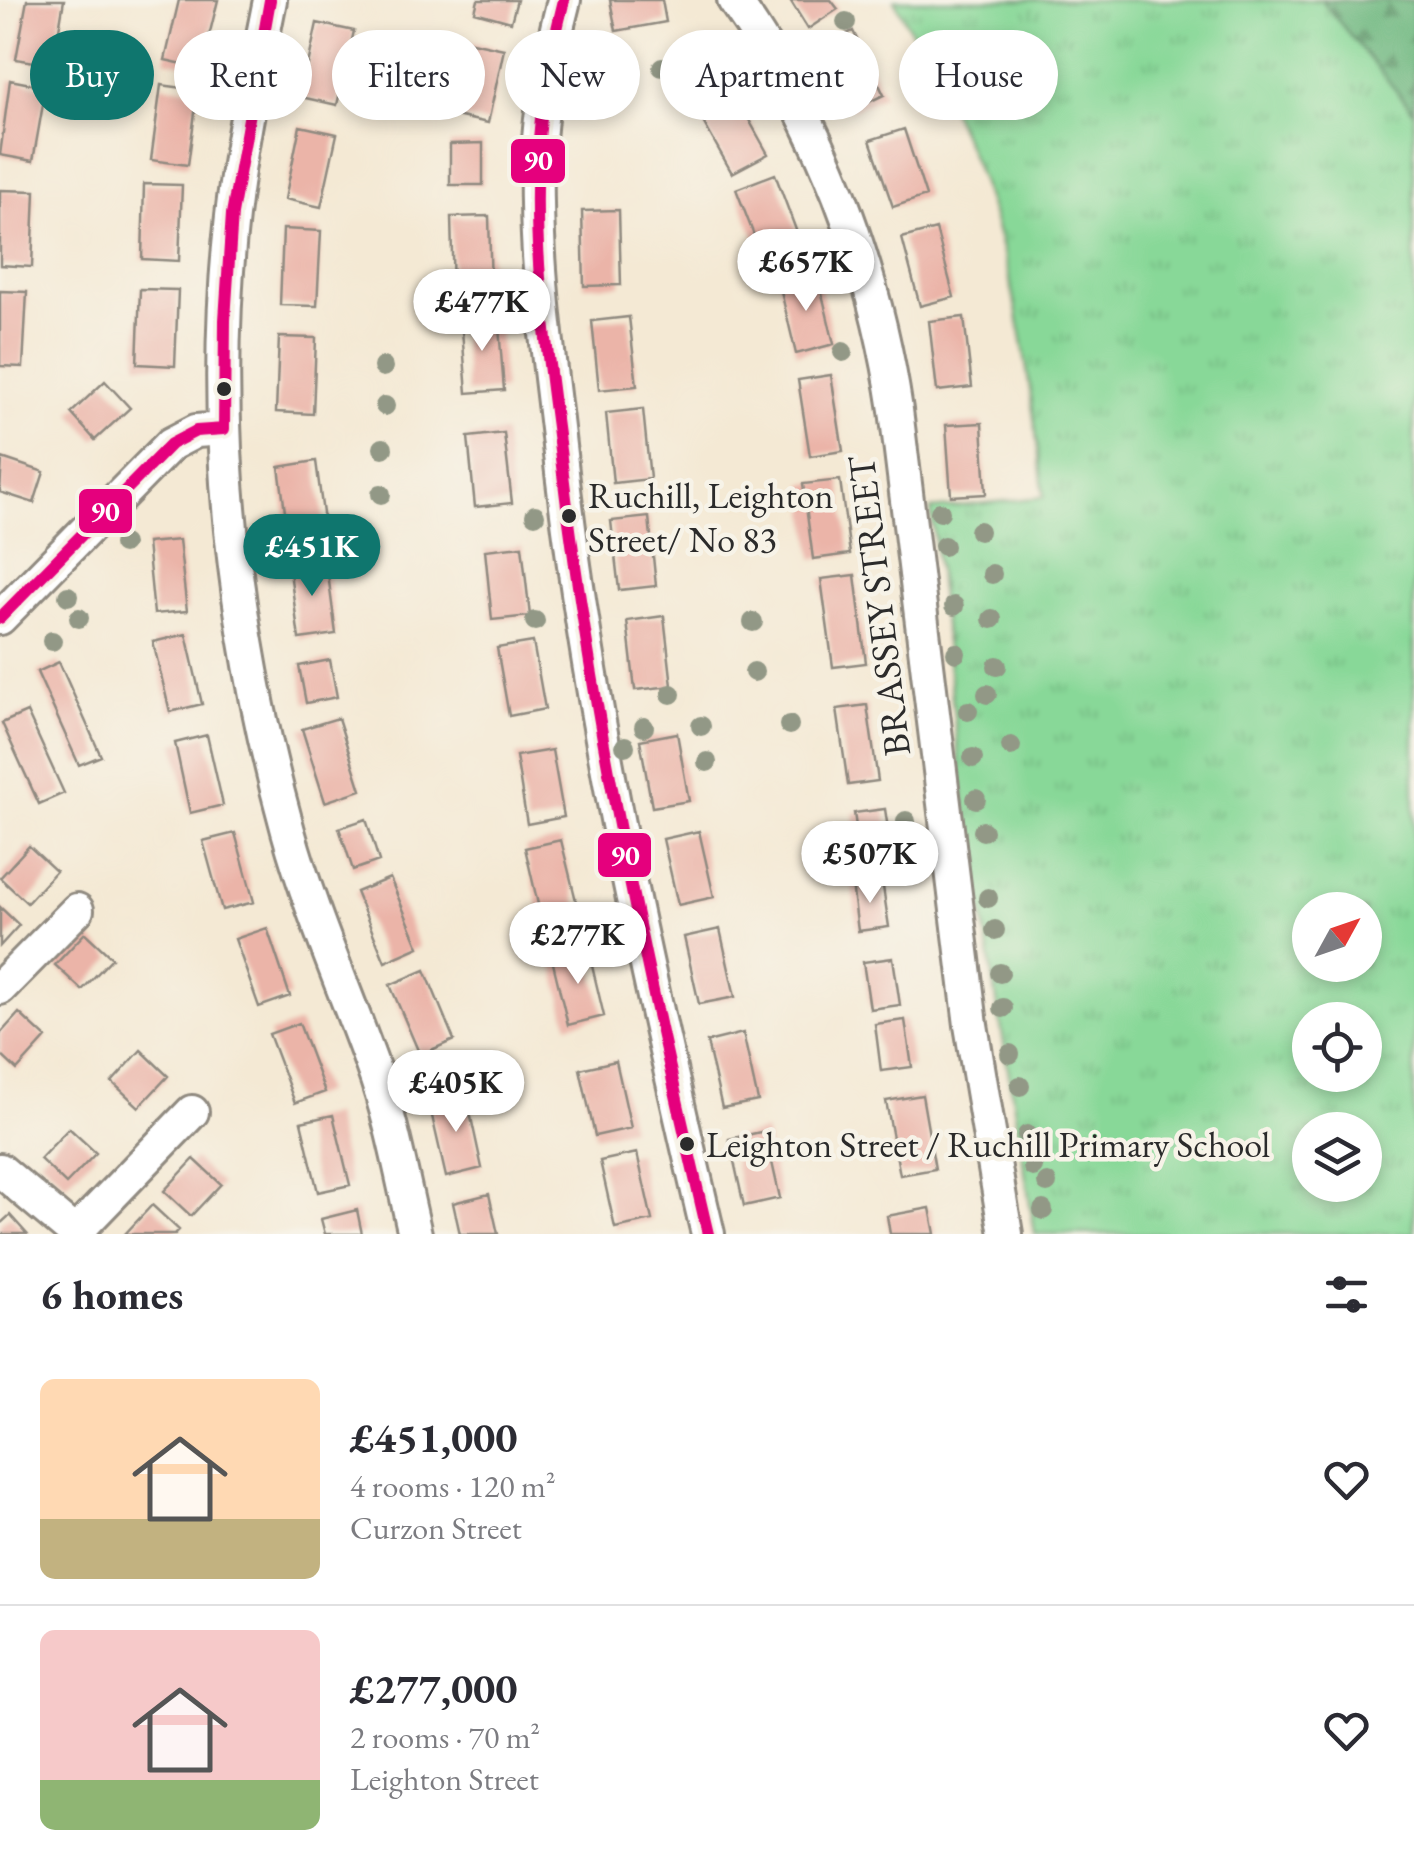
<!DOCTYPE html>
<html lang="en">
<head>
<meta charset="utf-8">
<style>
	:root { --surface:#fff; --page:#f2f2f3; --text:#2b2b33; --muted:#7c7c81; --line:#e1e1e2; --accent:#0f766e }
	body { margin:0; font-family:"EB Garamond",serif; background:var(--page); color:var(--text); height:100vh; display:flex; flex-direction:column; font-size:38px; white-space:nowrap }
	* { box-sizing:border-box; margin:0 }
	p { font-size:32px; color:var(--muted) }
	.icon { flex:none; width:55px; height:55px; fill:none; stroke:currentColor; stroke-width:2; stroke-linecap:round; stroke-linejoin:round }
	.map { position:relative; height:1234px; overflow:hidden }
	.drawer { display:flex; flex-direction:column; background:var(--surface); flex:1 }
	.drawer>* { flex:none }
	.top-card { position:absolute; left:30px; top:30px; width:1355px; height:90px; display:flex; gap:20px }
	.needle { width:65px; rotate:50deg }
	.tools { position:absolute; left:1292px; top:892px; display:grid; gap:20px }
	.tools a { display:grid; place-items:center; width:90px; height:90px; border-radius:50%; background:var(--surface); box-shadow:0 5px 15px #0003; font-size:50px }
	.price { position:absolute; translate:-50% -85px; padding:0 22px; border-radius:35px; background:#fff; color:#222; font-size:32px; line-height:65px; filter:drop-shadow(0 2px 5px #0008) }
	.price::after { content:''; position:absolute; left:50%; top:60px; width:30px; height:22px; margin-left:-15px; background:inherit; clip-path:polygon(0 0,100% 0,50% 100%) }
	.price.selected { background:var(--accent); color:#fff }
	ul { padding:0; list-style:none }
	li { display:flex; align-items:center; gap:30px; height:250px; padding:0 40px }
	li+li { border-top:2px solid var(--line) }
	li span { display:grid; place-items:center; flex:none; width:280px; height:200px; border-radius:15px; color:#555 }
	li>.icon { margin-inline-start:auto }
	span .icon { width:120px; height:120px; fill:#fffc; stroke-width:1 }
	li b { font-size:42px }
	h2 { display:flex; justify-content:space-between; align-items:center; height:120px; padding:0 40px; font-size:42px }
	.pill { padding:0 35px; border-radius:45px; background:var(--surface); box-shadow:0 5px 15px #0003; font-size:35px; line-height:90px }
	.pill.selected { background:var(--accent); color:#fff }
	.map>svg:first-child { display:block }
	.grass { fill:url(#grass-tufts); stroke:#5a8262; stroke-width:2.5; fill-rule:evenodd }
	.forest { fill:url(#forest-firs); stroke:#4c7256; stroke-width:2.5 }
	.building { fill:#ebb4a8 }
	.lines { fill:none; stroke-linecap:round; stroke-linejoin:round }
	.minor-casing { stroke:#908a80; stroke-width:38 }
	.minor { stroke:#fff; stroke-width:32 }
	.bus-1-casing { stroke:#f7f3e8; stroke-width:20 }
	.bus-1 { stroke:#e5007d; stroke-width:12 }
	.tree { fill:#929886 }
	.bus-dot { fill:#2b2b2b; stroke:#f7f3e8; stroke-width:4 }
	.labels { text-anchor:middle; stroke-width:9; stroke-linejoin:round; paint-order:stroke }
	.bus-label { font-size:36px; fill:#2b2b2b; stroke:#f7f3e8; text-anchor:start }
	.street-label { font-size:38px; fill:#2b2b2b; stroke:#f7f3e8 }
	.line-badge { stroke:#f7f3e8; stroke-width:4 }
	.badge-label { font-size:28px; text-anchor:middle; font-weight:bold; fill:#fff }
</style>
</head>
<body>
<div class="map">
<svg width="1414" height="1234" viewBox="0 0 1414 1234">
	<defs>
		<pattern id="grass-tufts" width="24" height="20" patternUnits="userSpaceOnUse" patternTransform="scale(2.5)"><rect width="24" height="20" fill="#88d898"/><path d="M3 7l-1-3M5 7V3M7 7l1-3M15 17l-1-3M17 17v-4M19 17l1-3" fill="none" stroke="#76ba83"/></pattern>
		<pattern id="forest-firs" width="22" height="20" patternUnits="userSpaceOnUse" patternTransform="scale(2.5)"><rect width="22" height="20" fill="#6eb880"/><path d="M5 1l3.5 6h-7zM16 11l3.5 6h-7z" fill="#5b9669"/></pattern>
	</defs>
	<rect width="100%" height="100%" fill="#f7f3e8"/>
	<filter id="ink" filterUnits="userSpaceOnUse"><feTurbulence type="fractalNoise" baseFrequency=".01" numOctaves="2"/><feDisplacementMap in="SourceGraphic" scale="20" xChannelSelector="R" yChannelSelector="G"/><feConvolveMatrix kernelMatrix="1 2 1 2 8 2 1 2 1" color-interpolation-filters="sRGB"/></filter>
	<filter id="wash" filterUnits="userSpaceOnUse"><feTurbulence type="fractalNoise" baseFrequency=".0048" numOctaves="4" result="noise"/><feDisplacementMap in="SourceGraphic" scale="40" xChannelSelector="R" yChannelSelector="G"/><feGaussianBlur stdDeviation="2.25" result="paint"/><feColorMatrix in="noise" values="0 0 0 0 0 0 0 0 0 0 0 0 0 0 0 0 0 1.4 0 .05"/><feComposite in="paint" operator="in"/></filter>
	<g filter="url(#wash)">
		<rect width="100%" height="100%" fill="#f4e9d4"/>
		<path class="grass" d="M894 0H1321L1414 112V1234H1035L962 787 931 509 1044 497C1032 395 1019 293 986 195 963 126 929 63 894 0ZM1310 910H1365V965H1310ZM1310 1020H1365V1075H1310ZM1310 1130H1365V1185H1310Z"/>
		<path class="forest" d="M1321 0H1414V112Z"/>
		<g id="blocks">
			<path class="building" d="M27 0H64L53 65 16 59Z
				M179 0H218L201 68 165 60Z
				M478 0H517L511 22 475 12Z
				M610 0H662L666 22 616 31Z
				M790 0H831L838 9 808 29Z
				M317 23 354 31 337 105 301 97Z
				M853 31 884 95 852 110 822 46Z
				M467 41 504 49 488 123 451 115Z
				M10 80 46 87 33 161 0 155Z
				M729 84 768 154 732 173 693 104Z
				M161 85 198 90 188 165 151 160Z
				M300 126 337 134 321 207 285 199Z
				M904 129 926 196 893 207 870 140Z
				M483 143V185H450V144Z
				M775 174 805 254 767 269 736 189Z
				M144 184 182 185 179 261 142 259Z
				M0 190 35 191 32 267 0 265Z
				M619 210 621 285 584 286 582 211Z
				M489 216 491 291 453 292 451 217Z
				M283 229 321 231 317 306 280 305Z
				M936 229 954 297 920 306 902 238Z
				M817 273 834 344 796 354 779 283Z
				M140 289 178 290 175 366 137 364Z
				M0 291 27 292 23 367 0 366Z
				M498 315 504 390 467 393 461 318Z
				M629 317 637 386 599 390 592 321Z
				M964 317 972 387 937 391 929 321Z
				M279 337 316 338 313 414 276 412Z
				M831 375 843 451 810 456 798 380Z
				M105 381 130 408 95 440 71 413Z
				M643 409 650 479 613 483 606 413Z
				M982 423 986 494 951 496 946 425Z
				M504 433 512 503 475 507 468 437Z
				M2 458 44 472 34 503 0 492Z
				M316 461 326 536 289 541 279 467Z
				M840 480 850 554 813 559 803 484Z
				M649 517 656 586 619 590 611 521Z
				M179 540 187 611 154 614 147 543Z
				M522 546 530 616 492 620 485 550Z
				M326 559 336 634 299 639 289 564Z
				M855 575 866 663 833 667 821 579Z
				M664 616 672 686 635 690 627 621Z
				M186 634 202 704 170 712 153 642Z
				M533 642 545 709 509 716 497 648Z
				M330 660 337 697 306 703 299 666Z
				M59 662 101 756 79 765 37 672Z
				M867 705 878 781 848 785 837 709Z
				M27 712 64 793 39 804 2 723Z
				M338 718 361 790 325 802 302 729Z
				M677 733 689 801 652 807 640 740Z
				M207 735 223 805 190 813 175 743Z
				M552 750 564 817 527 824 516 756Z
				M885 809 892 856 861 860 854 813Z
				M366 819 379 861 353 870 339 828Z
				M699 831 714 897 678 905 663 839Z
				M235 833 254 902 222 910 203 841Z
				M561 840 580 917 543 926 525 848Z
				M29 846 56 871 27 903 0 878Z
				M390 878 419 947 385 962 356 892Z
				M882 880 889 927 858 931 852 884Z
				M0 907 19 925 0 946Z
				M267 928 290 996 259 1007 235 939Z
				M720 929 735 997 699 1004 684 937Z
				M85 933 112 958 82 990 55 965Z
				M588 949 604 1016 568 1025 552 959Z
				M893 958 900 1005 870 1009 863 962Z
				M425 970 454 1040 420 1055 390 985Z
				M19 1013 46 1038 17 1070 0 1054V1034Z
				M905 1020 912 1067 881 1071 875 1024Z
				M299 1023 325 1092 295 1103 269 1034Z
				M743 1033 758 1101 722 1108 707 1042Z
				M141 1050 168 1076 139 1107 112 1082Z
				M616 1061 631 1128 595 1136 580 1069Z
				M466 1094 482 1168 446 1177 429 1103Z
				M922 1095 935 1169 900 1175 886 1101Z
				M333 1115 350 1185 318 1192 301 1122Z
				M69 1128 96 1153 66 1184 40 1159Z
				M765 1131 780 1198 744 1206 729 1139Z
				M637 1153 652 1220 615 1228 600 1161Z
				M194 1159 221 1184 191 1216 164 1191Z
				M489 1194 498 1234H460L453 1203Z
				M152 1205 179 1230 175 1234H125Z
				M930 1208 935 1234H890L887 1216Z
				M357 1210 362 1234H325L321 1219Z
				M10 1215 27 1234H0V1224Z"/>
		</g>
	</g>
	<g filter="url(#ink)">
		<use href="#blocks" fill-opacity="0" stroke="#908a80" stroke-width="2.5"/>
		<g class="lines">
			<defs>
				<path id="minor" d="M270 0C256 72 240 144 232 216 209 422 233 631 288 831 310 911 344 987 372 1065 392 1120 402 1178 415 1234
					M564 0C547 65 535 136 537 203 538 281 549 359 558 437 587 707 646 970 708 1234
					M734 0C820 122 874 262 896 410L971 1025 1006 1234
					M0 618 171 444 196 431 224 429
					M0 988 77 910
					M0 1170 76 1234
					M75 1233 192 1112"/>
			</defs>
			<use href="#minor" class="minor-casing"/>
			<use href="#minor" class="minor"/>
			<defs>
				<path id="bus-1" d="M564 0C551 52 540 104 538 157 532 263 550 369 563 474 594 731 649 983 708 1234
					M224 429 225 320 232 214 270 0
					M0 618 171 444 196 431 224 429"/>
			</defs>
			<use href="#bus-1" class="bus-1-casing"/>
			<use href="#bus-1" class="bus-1"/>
		</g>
		<g class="tree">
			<circle cx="846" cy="22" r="10"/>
			<circle cx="662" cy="67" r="10"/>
			<circle cx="632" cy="68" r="10"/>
			<circle cx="815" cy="96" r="10"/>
			<circle cx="843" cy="352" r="10"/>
			<circle cx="383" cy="367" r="10"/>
			<circle cx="385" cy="406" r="10"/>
			<circle cx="383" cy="448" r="10"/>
			<circle cx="381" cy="494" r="10"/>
			<circle cx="940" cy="512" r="10"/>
			<circle cx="535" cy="515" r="10"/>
			<circle cx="979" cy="531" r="10"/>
			<circle cx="123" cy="544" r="10"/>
			<circle cx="944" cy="546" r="10"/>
			<circle cx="992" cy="574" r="10"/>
			<circle cx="68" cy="596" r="10"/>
			<circle cx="954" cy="606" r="10"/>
			<circle cx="79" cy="618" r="10"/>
			<circle cx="992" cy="619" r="10"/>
			<circle cx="535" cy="621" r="10"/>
			<circle cx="753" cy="622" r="10"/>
			<circle cx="52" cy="641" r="10"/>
			<circle cx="956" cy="653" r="10"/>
			<circle cx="997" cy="666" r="10"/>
			<circle cx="754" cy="672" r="10"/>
			<circle cx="671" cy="694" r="10"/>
			<circle cx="987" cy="694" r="10"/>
			<circle cx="968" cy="711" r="10"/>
			<circle cx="789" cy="725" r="10"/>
			<circle cx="701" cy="726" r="10"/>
			<circle cx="644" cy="727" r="10"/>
			<circle cx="625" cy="746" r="10"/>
			<circle cx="1011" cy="746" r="10"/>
			<circle cx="973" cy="758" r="10"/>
			<circle cx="707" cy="762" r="10"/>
			<circle cx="976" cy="799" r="10"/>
			<circle cx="906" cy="821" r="10"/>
			<circle cx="983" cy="831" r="10"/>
			<circle cx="889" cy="865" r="10"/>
			<circle cx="988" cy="898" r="10"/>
			<circle cx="995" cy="930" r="10"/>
			<circle cx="1000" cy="973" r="10"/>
			<circle cx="1003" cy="1008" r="10"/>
			<circle cx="1010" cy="1054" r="10"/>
			<circle cx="1020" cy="1086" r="10"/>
			<circle cx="1027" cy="1135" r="10"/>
			<circle cx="1033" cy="1167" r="10"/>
			<circle cx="1047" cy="1183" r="10"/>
			<circle cx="1043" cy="1210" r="10"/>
		</g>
	</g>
	<g class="bus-dot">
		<circle cx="224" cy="389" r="9"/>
		<circle cx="569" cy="516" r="9"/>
		<circle cx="687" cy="1144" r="9"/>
	</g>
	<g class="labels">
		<g class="bus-label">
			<text x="588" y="508">Ruchill, Leighton<tspan x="588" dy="44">Street/ No 83</tspan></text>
			<text x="706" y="1157">Leighton Street / Ruchill Primary School</text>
		</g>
		<g class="street-label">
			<text transform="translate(879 606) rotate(-97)" y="13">BRASSEY STREET</text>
		</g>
	</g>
	<g class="line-badge">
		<rect x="509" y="137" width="58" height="48" rx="10" fill="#e5007d"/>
		<rect x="77" y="487" width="57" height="48" rx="10" fill="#e5007d"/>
		<rect x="596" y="831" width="57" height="48" rx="10" fill="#e5007d"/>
	</g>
	<g class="badge-label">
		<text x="538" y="170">90</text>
		<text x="105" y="521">90</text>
		<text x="625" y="865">90</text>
	</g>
</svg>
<div class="tools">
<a><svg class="needle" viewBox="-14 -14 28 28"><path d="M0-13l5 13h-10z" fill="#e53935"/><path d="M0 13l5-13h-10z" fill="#7c7c81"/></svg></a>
<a><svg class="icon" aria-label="locate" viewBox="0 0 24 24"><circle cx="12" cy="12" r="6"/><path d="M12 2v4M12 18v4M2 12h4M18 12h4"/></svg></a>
<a><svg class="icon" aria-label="layers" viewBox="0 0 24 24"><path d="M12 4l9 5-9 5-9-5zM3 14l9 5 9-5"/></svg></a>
</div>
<b class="price" style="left:806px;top:314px">£657K</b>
<b class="price" style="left:482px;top:354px">£477K</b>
<b class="price selected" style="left:312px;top:599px">£451K</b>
<b class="price" style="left:870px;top:906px">£507K</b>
<b class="price" style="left:578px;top:987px">£277K</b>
<b class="price" style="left:456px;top:1135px">£405K</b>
<div class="top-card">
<a class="pill selected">Buy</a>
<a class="pill">Rent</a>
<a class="pill">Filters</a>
<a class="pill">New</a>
<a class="pill">Apartment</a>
<a class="pill">House</a>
</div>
</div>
<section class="drawer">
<h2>6 homes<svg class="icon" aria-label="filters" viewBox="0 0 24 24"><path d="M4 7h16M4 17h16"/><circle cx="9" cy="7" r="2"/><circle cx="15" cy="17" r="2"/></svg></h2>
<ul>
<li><span style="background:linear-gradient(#ffd9b3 70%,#c2b280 0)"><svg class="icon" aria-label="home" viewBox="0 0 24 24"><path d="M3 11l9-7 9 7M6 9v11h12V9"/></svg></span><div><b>£451,000</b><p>4 rooms · 120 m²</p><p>Curzon Street</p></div><svg class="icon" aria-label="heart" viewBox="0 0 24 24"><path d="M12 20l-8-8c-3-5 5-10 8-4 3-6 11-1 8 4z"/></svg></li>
<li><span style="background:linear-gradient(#f6c9c9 75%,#8fb573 0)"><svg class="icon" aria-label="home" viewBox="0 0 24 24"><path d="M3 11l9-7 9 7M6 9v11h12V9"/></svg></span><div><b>£277,000</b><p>2 rooms · 70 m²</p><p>Leighton Street</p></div><svg class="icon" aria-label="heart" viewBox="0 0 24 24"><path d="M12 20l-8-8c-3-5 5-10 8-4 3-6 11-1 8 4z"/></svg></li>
</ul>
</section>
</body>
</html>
